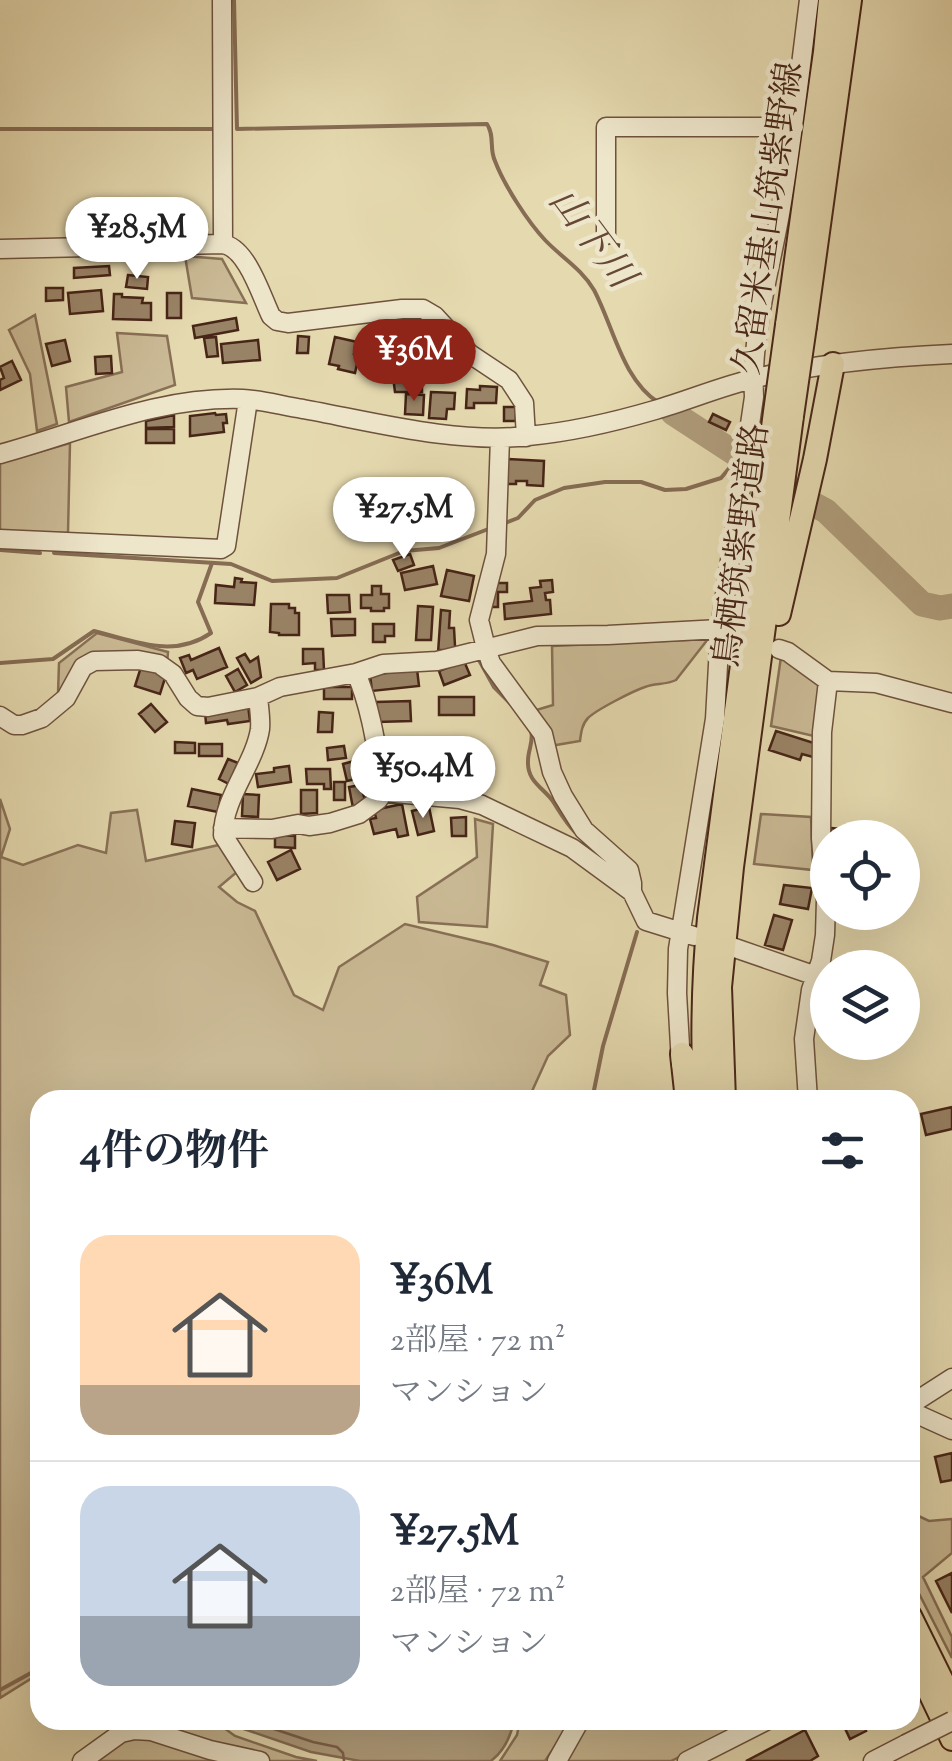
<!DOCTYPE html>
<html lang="ja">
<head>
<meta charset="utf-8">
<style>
	:root { --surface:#fff; --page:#f6f6f7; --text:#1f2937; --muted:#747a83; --line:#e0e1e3; --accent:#8f2418 }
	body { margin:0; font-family:"Sorts Mill Goudy","Noto Serif JP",serif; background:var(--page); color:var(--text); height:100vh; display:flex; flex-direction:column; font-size:38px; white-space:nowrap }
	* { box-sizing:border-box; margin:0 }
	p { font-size:32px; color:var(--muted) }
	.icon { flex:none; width:55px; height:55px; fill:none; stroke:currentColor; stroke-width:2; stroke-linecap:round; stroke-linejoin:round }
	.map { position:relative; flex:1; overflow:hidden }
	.details { position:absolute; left:30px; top:1090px; width:890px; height:640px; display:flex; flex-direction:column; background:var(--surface); border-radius:30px; box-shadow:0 10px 40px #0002 }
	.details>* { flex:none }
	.tools { position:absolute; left:810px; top:820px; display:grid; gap:20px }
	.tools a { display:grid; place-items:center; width:110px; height:110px; border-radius:50%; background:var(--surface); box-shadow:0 10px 40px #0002; font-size:50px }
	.price { position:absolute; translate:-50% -85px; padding:0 22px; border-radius:35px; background:#fff; color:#222; font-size:32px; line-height:65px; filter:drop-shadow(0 2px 5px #0008) }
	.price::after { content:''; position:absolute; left:50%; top:60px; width:30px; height:22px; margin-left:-15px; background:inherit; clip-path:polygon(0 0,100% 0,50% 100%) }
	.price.active { background:var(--accent); color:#fff }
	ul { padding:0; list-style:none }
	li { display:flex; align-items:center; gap:30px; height:250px; padding:0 50px }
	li+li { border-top:2px solid var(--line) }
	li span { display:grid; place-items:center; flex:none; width:280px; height:200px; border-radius:30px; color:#555 }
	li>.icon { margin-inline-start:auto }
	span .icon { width:120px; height:120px; fill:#fffc; stroke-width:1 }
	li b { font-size:42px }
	h2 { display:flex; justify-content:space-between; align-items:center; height:120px; padding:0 50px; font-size:42px }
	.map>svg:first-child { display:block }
	.green { fill:#caba95; stroke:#887056; stroke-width:2.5 }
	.water { fill:#af9c7b; stroke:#856c53; stroke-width:2.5 }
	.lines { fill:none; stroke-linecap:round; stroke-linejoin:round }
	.shore { stroke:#7b6049; stroke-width:2.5 }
	.stream { stroke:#856c53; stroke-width:4 }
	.river { stroke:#af9c7b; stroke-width:25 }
	.building { fill:#998366; stroke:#472517; stroke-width:2.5 }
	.minor-casing { stroke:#6e523d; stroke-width:21 }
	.major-casing { stroke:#472517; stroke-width:26 }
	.minor { stroke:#eee6cb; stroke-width:18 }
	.major { stroke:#e5d9af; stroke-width:22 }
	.minor-bridge-casing { stroke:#6e523d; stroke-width:21; stroke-linecap:butt }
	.major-bridge-casing { stroke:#472517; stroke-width:26; stroke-linecap:butt }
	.minor-bridge { stroke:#eee6cb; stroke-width:18 }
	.major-bridge { stroke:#e5d9af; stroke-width:22 }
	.labels { text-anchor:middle; stroke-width:9; stroke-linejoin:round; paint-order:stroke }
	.street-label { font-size:35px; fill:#472517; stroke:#eee6cb }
	.water-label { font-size:38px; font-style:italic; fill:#664935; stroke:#eee6cb }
</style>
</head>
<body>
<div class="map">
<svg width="952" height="1761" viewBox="0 0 952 1761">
	<rect width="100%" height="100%" fill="#e5d9af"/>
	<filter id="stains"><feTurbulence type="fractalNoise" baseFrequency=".002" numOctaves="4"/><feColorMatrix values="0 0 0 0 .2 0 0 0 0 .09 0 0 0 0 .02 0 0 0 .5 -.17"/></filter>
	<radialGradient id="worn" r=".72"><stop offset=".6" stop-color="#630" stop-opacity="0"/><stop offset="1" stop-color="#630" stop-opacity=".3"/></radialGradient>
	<path class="green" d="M185 256 222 259 246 303 192 298Z
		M35 315 57 424 37 431 30 374 9 330Z
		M376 322 420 323 419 354 376 355Z
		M117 333 167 336 175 385 69 422 66 387 122 372Z
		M70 443 68 533 0 532V463Z
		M97 633 168 652 167 664 93 655 58 694 59 663Z
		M708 639 676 680C666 685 655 683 645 687 633 691 596 710 588 718 582 724 581 733 580 741L550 746 533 711 553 705 552 646Z
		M781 657 819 683 818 737 771 726Z
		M0 799 10 829 1 857 23 865 78 845 106 853 111 813 137 810 146 861 219 845 238 871 219 887 237 902 255 911 294 995 323 1010 339 967 405 924 493 945 548 962 540 985 566 995 570 1035 548 1056 528 1100H40V1673L0 1698Z
		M761 814 811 817 813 870 754 864Z
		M475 819 493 824 487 927 419 922 417 897 477 857Z
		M910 1512 929 1521 952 1519V1553L923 1577 952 1637V1658L910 1576Z
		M112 1720H213L235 1736 296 1757 317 1761H98L111 1751Z
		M520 1720H573L545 1761H500L517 1735Z
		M585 1720 605 1721 754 1720 671 1761H565Z"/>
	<path class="water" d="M228 1720H514C511 1736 504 1751 491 1761H360L311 1752 238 1727Z"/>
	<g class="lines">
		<path class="shore" d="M247 1720 313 1742 337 1747 343 1753 344 1761"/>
		<path class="stream" d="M234 0 237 129 487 124C495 136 489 149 495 161 504 185 528 222 545 240 561 257 582 269 594 290 614 328 622 379 659 403
			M0 129H214
			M505 523 518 518 535 500 564 488 605 482H641L665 490 686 489 721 478 737 459
			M0 550 40 553
			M54 553 231 564 272 581 337 578 404 551 439 548 491 528
			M479 660 494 687 510 703
			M0 663 53 659 94 631C135 641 173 659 211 633L198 602 212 563
			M531 730C534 742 528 749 528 761 527 781 542 787 552 800 560 812 565 822 575 832
			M592 1100 603 1046 637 932
			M0 1690 40 1668"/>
		<path class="river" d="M673 413 739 456 767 468 802 498 826 511 922 604 940 608 952 606"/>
	</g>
	<path class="building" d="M109 266 110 275 74 278V268Z
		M128 275 148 277 147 289 126 287Z
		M46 288H63V300L46 301Z
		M101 290 103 311 70 314 68 293Z
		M167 293H181V318H167Z
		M114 294H122V297L143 298 142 303H151V320L113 319Z
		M236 318 238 330 195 338 193 326Z
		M298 336 309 337 308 353H297Z
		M216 337 218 356 207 357 204 338Z
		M335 337 357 342 354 354 359 355 355 373 338 369 339 366 329 364Z
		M65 340 70 361 52 366 46 344Z
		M258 340 260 360 223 363 221 344Z
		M111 356 112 373 96 374 95 357Z
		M429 357H440L443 374H429Z
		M12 361 21 380 0 390V380L4 378 0 367Z
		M417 368V377L422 376V392H395L392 369Z
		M480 386 497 387 496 403H474V408H466L467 389 480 390Z
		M431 392 455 393 454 409H447L446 419 429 418Z
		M406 394 424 395 423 415 405 414Z
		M504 407H516V421H504Z
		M215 413 216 415 226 414 227 423H223L224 432 190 436V416Z
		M713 414 730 422 726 430 709 422Z
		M174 415V427L146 428V421Z
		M146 429H174V443H146Z
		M508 459 544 461 543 486 527 485V481H516V484H506Z
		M410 554 414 565 398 571 393 560Z
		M433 566 437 584 405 590 401 573Z
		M447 570 474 576 469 601 441 596Z
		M235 578 242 579 241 582 256 583 254 605 215 603 216 585 234 587Z
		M552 580 553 592 545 593 546 600H550L551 614 505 619 504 604 532 601 530 588 541 587 540 581Z
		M494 583H507V592H498V607H488Z
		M372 586H381V594H389V608H384V611H371V608H361V595H372Z
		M327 595H349L350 612 328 613Z
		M271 604H289V608H295V613H299V635H279V633L270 632Z
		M418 606 433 607 431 640H416Z
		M441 610 450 611 449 628H454L455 646 454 651 441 650V654L438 653Z
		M331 619H355V635L332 636Z
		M373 624H394V636H385V642H373Z
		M219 648 227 667 197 679 193 670 186 673 180 658 189 655 191 660Z
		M303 649H323L324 670H315V663L303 664Z
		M245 654 250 662 258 657 261 677 251 683 237 658Z
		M464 661 470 675 444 685 439 671Z
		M141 667 166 675 160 694 135 686Z
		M238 669 247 685 235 692 226 676Z
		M417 669 419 686 372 691 370 675Z
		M324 687H352V699H324Z
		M439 697H474V715H439Z
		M410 701 411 721 377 722 376 702Z
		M151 704 167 722 155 732 139 714Z
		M248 705 250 721 228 724 227 720 206 723 205 712Z
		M319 712 333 713 332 732H318Z
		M776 731 817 744 813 757 802 754 800 760 769 750Z
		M175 742 195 743V753H175Z
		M199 744H222V756H199Z
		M344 746 346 758 328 760 327 748Z
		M369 757 374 775 347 781 343 764Z
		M228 759 238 763 229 784 219 779Z
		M289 766 291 782 258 787 256 774 274 772V768Z
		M306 769H330L331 789H324V784H307Z
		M334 782H345V800H334Z
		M361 785 366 805 353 808 349 787Z
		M192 789 221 795 218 812 188 806Z
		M301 790H317V813L301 814Z
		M243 794 259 795 258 817 242 816Z
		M402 804 408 835 398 837 396 829 374 834 370 819 376 818 374 810Z
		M429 807 434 831 418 835 412 811Z
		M466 817V836H452L451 818Z
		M175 821 195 823 192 847 172 844Z
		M831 828 863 831 862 838H830Z
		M275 835 295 836V848L275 847Z
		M291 850 300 869 277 880 268 862Z
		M784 885 812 888 808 909 780 904Z
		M774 915 792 920 783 950 765 945Z
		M952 1107V1129L926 1135 921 1114Z
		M952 1453V1480L941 1482 935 1457Z
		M952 1573V1613L936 1581Z
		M841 1720H861L866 1731 850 1739Z
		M805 1730 818 1756 810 1761H746Z"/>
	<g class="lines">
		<defs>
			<path id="minor" d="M222 0 223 244
				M606 235V127H794
				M0 249 223 244C247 248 261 295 271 316L277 321 288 323 402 309H423L435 316 470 354 509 380 524 403 526 437
				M500 438 496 554 479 620 486 648 491 663 543 734 552 772 563 796 584 830 629 870 632 883V892L646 921 694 936
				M0 454C81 432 158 396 243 399 263 400 283 406 303 409 374 422 456 444 528 436 571 432 614 422 655 410 689 400 722 386 756 378 820 363 886 357 952 354
				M0 539 221 549 226 546 248 400
				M779 649 788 652 828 681 876 683 952 703
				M0 716 14 725H22L42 718 66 698 83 667 94 661 138 660 159 664 173 674 188 698 197 706 208 707 258 697 280 687 356 673 383 664 437 661 537 636 608 635 720 629 735 631
				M384 792 460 799 482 805 572 848 632 892
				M223 828 272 829 298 824 309 826 330 823 359 814 378 800 384 792C377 752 372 710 356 673
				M253 882 223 835C223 798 255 763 260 729 261 719 259 708 258 697
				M732 947 816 976
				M681 1064 677 993 678 949 715 719 720 629 754 397C751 335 769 275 780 214 792 143 800 72 809 0
				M808 1100 804 1039 811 990 821 961 825 935 826 900 821 838 822 732 828 681
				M910 1405 952 1378
				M910 1411 952 1430
				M82 1761 121 1733 134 1730 151 1731 210 1750 260 1761
				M557 1761 580 1720
				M687 1761 768 1720
				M873 1761 906 1744"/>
			<path id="major" d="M787 325 825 52 830 0
				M805 326 850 0
				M779 614 815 459 833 364
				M682 1054 687 1100
				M705 1100C702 1039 703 979 709 918L775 412
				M724 1100 720 987 732 867 792 416
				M910 1616 952 1701
				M910 1651 952 1739"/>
		</defs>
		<use href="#minor" class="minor-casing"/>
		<use href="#major" class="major-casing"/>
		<use href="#minor" class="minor"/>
		<use href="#major" class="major"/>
		<defs>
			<path id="minor-bridge" d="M906 1744 952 1721"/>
			<path id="major-bridge" d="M775 412 787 325
				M792 416 805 326"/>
		</defs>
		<use href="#minor-bridge" class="minor-bridge-casing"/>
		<use href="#major-bridge" class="major-bridge-casing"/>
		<use href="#minor-bridge" class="minor-bridge"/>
		<use href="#major-bridge" class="major-bridge"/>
	</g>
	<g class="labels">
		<g class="street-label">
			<text transform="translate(767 218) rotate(-82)" y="12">久留米基山筑紫野線</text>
			<text transform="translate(740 545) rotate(-83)" y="12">鳥栖筑紫野道路</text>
		</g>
		<g class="water-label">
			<text transform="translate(593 237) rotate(53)" y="13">山下川</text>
		</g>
	</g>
	<rect width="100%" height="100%" filter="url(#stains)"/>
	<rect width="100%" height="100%" fill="url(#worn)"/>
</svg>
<div class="tools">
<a><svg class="icon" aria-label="locate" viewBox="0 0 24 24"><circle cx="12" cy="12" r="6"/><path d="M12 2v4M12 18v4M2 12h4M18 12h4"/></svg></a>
<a><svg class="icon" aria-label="layers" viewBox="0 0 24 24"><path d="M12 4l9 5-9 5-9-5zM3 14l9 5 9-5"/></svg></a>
</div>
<b class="price" style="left:137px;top:282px">¥28.5M</b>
<b class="price active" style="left:414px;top:404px">¥36M</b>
<b class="price" style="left:404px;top:562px">¥27.5M</b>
<b class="price" style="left:423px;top:821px">¥50.4M</b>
<section class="details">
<h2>4件の物件<svg class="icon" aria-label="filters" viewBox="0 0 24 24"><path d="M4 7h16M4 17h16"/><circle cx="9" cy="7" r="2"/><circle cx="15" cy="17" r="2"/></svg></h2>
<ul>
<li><span style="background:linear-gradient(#ffd9b3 75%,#b9a48a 0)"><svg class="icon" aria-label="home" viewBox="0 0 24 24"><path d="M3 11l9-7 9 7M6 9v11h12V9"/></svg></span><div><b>¥36M</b><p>2部屋 · 72 m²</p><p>マンション</p></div></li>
<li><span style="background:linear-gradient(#c9d6e8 65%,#9aa5b1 0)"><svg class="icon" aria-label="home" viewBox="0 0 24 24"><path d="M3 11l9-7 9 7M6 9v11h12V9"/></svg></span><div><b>¥27.5M</b><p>2部屋 · 72 m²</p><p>マンション</p></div></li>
</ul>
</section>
</div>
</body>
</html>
